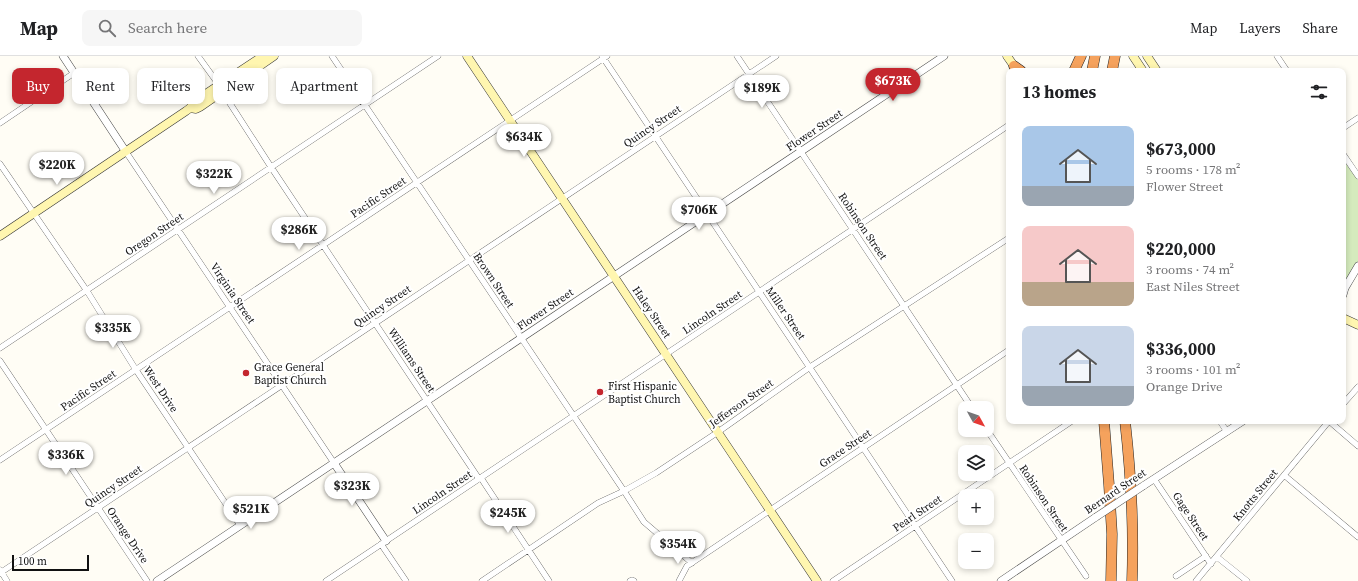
<!DOCTYPE html>
<html lang="en">
<head>
<meta charset="utf-8">
<style>
	:root { --surface:#fff; --page:#f6f6f6; --text:#202124; --muted:#757577; --line:#e0e0e0; --accent:#c4262e }
	body { margin:0; font-family:"Source Serif 4",serif; background:var(--page); color:var(--text); height:100vh; display:flex; flex-direction:column; font-size:15px; white-space:nowrap }
	* { box-sizing:border-box; margin:0 }
	p { font-size:13px; color:var(--muted) }
	.icon { flex:none; width:22px; height:22px; fill:none; stroke:currentColor; stroke-width:2; stroke-linecap:round; stroke-linejoin:round }
	.map { position:relative; flex:1; overflow:hidden }
	.details { position:absolute; left:1006px; top:12px; width:340px; height:356px; display:flex; flex-direction:column; background:var(--surface); border-radius:8px; box-shadow:0 2px 6px #0003 }
	.details>* { flex:none }
	.banner { position:absolute; left:12px; top:12px; width:380px; height:36px; display:flex; gap:8px }
	.needle { width:26px; rotate:130deg }
	.fabs { position:absolute; left:958px; top:345px; display:grid; gap:8px }
	.fabs a { display:grid; place-items:center; width:36px; height:36px; border-radius:8px; background:var(--surface); box-shadow:0 2px 6px #0003; font-size:20px }
	.scale { position:absolute; left:12px; bottom:10px; width:77px; box-sizing:border-box; padding-left:4px; border:2px solid #111; border-top:0; font-size:11px; line-height:14px; white-space:nowrap; color:#111; -webkit-text-stroke:3px #fff; paint-order:stroke }
	.price { position:absolute; translate:-50% -34px; padding:0 9px; border-radius:14px; background:#fff; color:#222; font-size:13px; line-height:26px; filter:drop-shadow(0 1px 2px #0008) }
	.price::after { content:''; position:absolute; left:50%; top:24px; width:12px; height:9px; margin-left:-6px; background:inherit; clip-path:polygon(0 0,100% 0,50% 100%) }
	.price.selected { background:var(--accent); color:#fff }
	ul { padding:0; list-style:none }
	li { display:flex; align-items:center; gap:12px; height:100px; padding:0 16px }
	li span { display:grid; place-items:center; flex:none; width:112px; height:80px; border-radius:8px; color:#555 }
	li>.icon { margin-inline-start:auto }
	span .icon { width:48px; height:48px; fill:#fffc; stroke-width:1 }
	li b { font-size:17px }
	h2 { display:flex; justify-content:space-between; align-items:center; height:48px; padding:0 16px; font-size:17px }
	.tag { padding:0 14px; border-radius:8px; background:var(--surface); box-shadow:0 2px 6px #0003; font-size:14px; line-height:36px }
	.tag.selected { background:var(--accent); color:#fff }
	header { display:flex; align-items:center; gap:24px; box-sizing:border-box; height:56px; padding:0 20px; background:var(--surface); border-bottom:1px solid var(--line) }
	header strong { font-size:19px }
	nav { display:flex; gap:22px; margin-inline-start:auto; font-size:14px }
	.search { width:280px; height:36px; background:var(--page); display:flex; align-items:center; gap:10px; box-sizing:border-box; padding:0 14px; border-radius:8px; color:var(--muted); font-size:15px }
	.map>svg:first-child { display:block }
	.green { fill:#d5ebbd }
	.lines { fill:none; stroke-linecap:round; stroke-linejoin:round }
	.minor-casing { stroke:#444; stroke-width:6 }
	.tertiary-casing { stroke:#444; stroke-width:8 }
	.secondary-casing { stroke:#333; stroke-width:9 }
	.motorway-casing { stroke:#222; stroke-width:11 }
	.minor { stroke:#fff; stroke-width:5.5 }
	.tertiary { stroke:#fff; stroke-width:7 }
	.secondary { stroke:#fff6b0; stroke-width:8 }
	.motorway { stroke:#f5a25d; stroke-width:10 }
	.tertiary-bridge-casing { stroke:#444; stroke-width:8; stroke-linecap:butt }
	.tertiary-bridge { stroke:#fff; stroke-width:7 }
	.poi-dot { fill:#c4262e; stroke:#fff; stroke-width:1.5 }
	.labels { text-anchor:middle; stroke-width:4; stroke-linejoin:round; paint-order:stroke }
	.street-label { font-size:11px; fill:#111; stroke:#fff }
	.poi-label { font-size:11px; fill:#111; stroke:#fff; text-anchor:start }
</style>
</head>
<body>
<header>
<strong>Map</strong>
<div class="search"><svg class="icon" aria-label="search" viewBox="0 0 24 24"><circle cx="10" cy="10" r="6"/><path d="M15 15l6 6"/></svg>Search here</div>
<nav><a>Map</a><a>Layers</a><a>Share</a></nav>
</header>
<div class="map">
<svg width="1358" height="525" viewBox="0 0 1358 525">
	<rect width="100%" height="100%" fill="#fffdf5"/>
	<path class="green" d="M1343 104 1358 124V207L1343 229Z"/>
	<g class="lines">
		<defs>
			<path id="minor" d="M198 0 219 29
				M332 0 624 435 644 466 692 507
				M602 0 952 525
				M737 0 972 352
				M1277 0 1287 15
				M222 35 271 111 479 423
				M0 67 74 17
				M1343 72 1358 62
				M126 96 334 407
				M1343 98 1358 120
				M0 108 87 235 136 314 240 469
				M0 292 438 0
				M0 305 147 525
				M1343 348 1358 331
				M1220 365 1227 376
				M987 374 1086 520
				M0 404 607 0
				M1284 419 1358 481
				M481 422 549 525
				M1154 423 1211 508
				M381 488 406 525
				M1217 501 1247 525
				M0 514 7 525
				M0 517 776 0
				M1176 520 1206 500
				M326 525 1009 69
				M482 525 598 447 624 435 656 417 718 376 810 311 1009 182
				M630 525 632 524 634 525
				M679 525 687 510 1009 294
				M833 525 1072 365
				M1196 525 1329 365 1358 390"/>
			<path id="tertiary" d="M63 0 126 96
				M1343 239 1345 232 1358 210
				M334 407 386 485
				M1143 430 1243 365
				M157 525 944 0
				M1001 525 1096 461"/>
			<path id="secondary" d="M467 0 817 525
				M1007 0 1014 10
				M1133 0 1143 15
				M1147 0 1157 15
				M190 52 196 53 200 51 274 0
				M0 180 186 55 190 52 195 45 263 0
				M1343 262 1358 269"/>
			<path id="motorway" d="M1014 10 1021 15
				M1074 15 1081 0
				M1092 15 1095 0
				M1112 15 1115 0
				M1104 365 1109 429 1112 478 1111 525
				M1125 365C1131 418 1134 471 1132 525"/>
		</defs>
		<use href="#minor" class="minor-casing"/>
		<use href="#tertiary" class="tertiary-casing"/>
		<use href="#secondary" class="secondary-casing"/>
		<use href="#motorway" class="motorway-casing"/>
		<use href="#minor" class="minor"/>
		<use href="#tertiary" class="tertiary"/>
		<use href="#secondary" class="secondary"/>
		<use href="#motorway" class="motorway"/>
		<defs>
			<path id="tertiary-bridge" d="M1096 461 1143 430"/>
		</defs>
		<use href="#tertiary-bridge" class="tertiary-bridge-casing"/>
		<use href="#tertiary-bridge" class="tertiary-bridge"/>
	</g>
	<g class="poi-dot">
		<circle cx="246" cy="317" r="4"/>
		<circle cx="600" cy="336" r="4"/>
	</g>
	<g class="labels">
		<g class="street-label">
			<text transform="translate(652 70) rotate(-34)" y="4">Quincy Street</text>
			<text transform="translate(814 74) rotate(-34)" y="4">Flower Street</text>
			<text transform="translate(378 141) rotate(-34)" y="4">Pacific Street</text>
			<text transform="translate(863 170) rotate(56)" y="4">Robinson Street</text>
			<text transform="translate(154 178) rotate(-34)" y="4">Oregon Street</text>
			<text transform="translate(494 224) rotate(56)" y="4">Brown Street</text>
			<text transform="translate(233 237) rotate(56)" y="4">Virginia Street</text>
			<text transform="translate(382 250) rotate(-34)" y="4">Quincy Street</text>
			<text transform="translate(545 253) rotate(-34)" y="4">Flower Street</text>
			<text transform="translate(652 256) rotate(56)" y="4">Haley Street</text>
			<text transform="translate(712 256) rotate(-34)" y="4">Lincoln Street</text>
			<text transform="translate(786 257) rotate(56)" y="4">Miller Street</text>
			<text transform="translate(412 304) rotate(56)" y="4">Williams Street</text>
			<text transform="translate(161 333) rotate(56)" y="4">West Drive</text>
			<text transform="translate(88 334) rotate(-34)" y="4">Pacific Street</text>
			<text transform="translate(741 347) rotate(-35)" y="4">Jefferson Street</text>
			<text transform="translate(845 392) rotate(-34)" y="4">Grace Street</text>
			<text transform="translate(113 430) rotate(-34)" y="4">Quincy Street</text>
			<text transform="translate(1115 435) rotate(-34)" y="4">Bernard Street</text>
			<text transform="translate(442 436) rotate(-34)" y="4">Lincoln Street</text>
			<text transform="translate(1255 439) rotate(-51)" y="4">Knotts Street</text>
			<text transform="translate(1044 442) rotate(56)" y="4">Robinson Street</text>
			<text transform="translate(917 457) rotate(-34)" y="4">Pearl Street</text>
			<text transform="translate(1191 460) rotate(56)" y="4">Gage Street</text>
			<text transform="translate(128 479) rotate(56)" y="4">Orange Drive</text>
		</g>
		<g class="poi-label">
			<text x="254" y="315">Grace General<tspan x="254" dy="13">Baptist Church</tspan></text>
			<text x="608" y="334">First Hispanic<tspan x="608" dy="13">Baptist Church</tspan></text>
		</g>
	</g>
</svg>
<div class="fabs">
<a><svg class="needle" viewBox="-14 -14 28 28"><path d="M0-13l5 13h-10z" fill="#e53935"/><path d="M0 13l5-13h-10z" fill="#757577"/></svg></a>
<a><svg class="icon" aria-label="layers" viewBox="0 0 24 24"><path d="M12 4l9 5-9 5-9-5zM3 14l9 5 9-5"/></svg></a>
<a>+</a>
<a>−</a>
</div>
<div class="scale">100 m</div>
<b class="price selected" style="left:893px;top:46px">$673K</b>
<b class="price" style="left:762px;top:53px">$189K</b>
<b class="price" style="left:524px;top:102px">$634K</b>
<b class="price" style="left:57px;top:130px">$220K</b>
<b class="price" style="left:214px;top:139px">$322K</b>
<b class="price" style="left:699px;top:175px">$706K</b>
<b class="price" style="left:299px;top:195px">$286K</b>
<b class="price" style="left:113px;top:293px">$335K</b>
<b class="price" style="left:66px;top:420px">$336K</b>
<b class="price" style="left:352px;top:451px">$323K</b>
<b class="price" style="left:251px;top:474px">$521K</b>
<b class="price" style="left:508px;top:478px">$245K</b>
<b class="price" style="left:678px;top:509px">$354K</b>
<div class="banner">
<a class="tag selected">Buy</a>
<a class="tag">Rent</a>
<a class="tag">Filters</a>
<a class="tag">New</a>
<a class="tag">Apartment</a>
</div>
<section class="details">
<h2>13 homes<svg class="icon" aria-label="filters" viewBox="0 0 24 24"><path d="M4 7h16M4 17h16"/><circle cx="9" cy="7" r="2"/><circle cx="15" cy="17" r="2"/></svg></h2>
<ul>
<li><span style="background:linear-gradient(#a9c7e8 75%,#9aa5b1 0)"><svg class="icon" aria-label="home" viewBox="0 0 24 24"><path d="M3 11l9-7 9 7M6 9v11h12V9"/></svg></span><div><b>$673,000</b><p>5 rooms · 178 m²</p><p>Flower Street</p></div></li>
<li><span style="background:linear-gradient(#f6c9c9 70%,#b9a48a 0)"><svg class="icon" aria-label="home" viewBox="0 0 24 24"><path d="M3 11l9-7 9 7M6 9v11h12V9"/></svg></span><div><b>$220,000</b><p>3 rooms · 74 m²</p><p>East Niles Street</p></div></li>
<li><span style="background:linear-gradient(#c9d6e8 75%,#9aa5b1 0)"><svg class="icon" aria-label="home" viewBox="0 0 24 24"><path d="M3 11l9-7 9 7M6 9v11h12V9"/></svg></span><div><b>$336,000</b><p>3 rooms · 101 m²</p><p>Orange Drive</p></div></li>
</ul>
</section>
</div>
</body>
</html>
